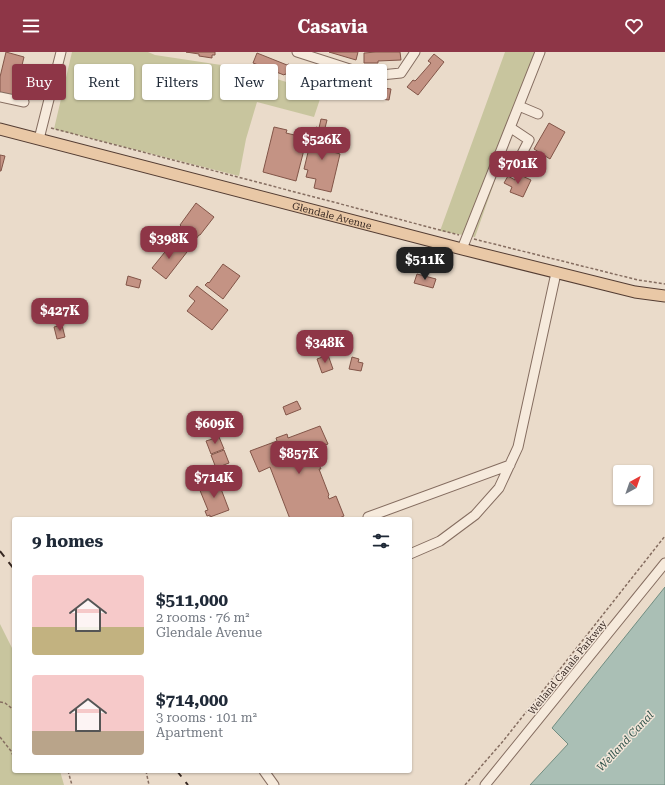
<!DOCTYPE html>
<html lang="en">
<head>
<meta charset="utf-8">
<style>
	:root { --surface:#fff; --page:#f2f2f3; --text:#1f2937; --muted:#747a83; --accent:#8e3647 }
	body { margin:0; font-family:"Roboto Serif",serif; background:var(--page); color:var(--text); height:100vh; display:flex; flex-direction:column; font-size:15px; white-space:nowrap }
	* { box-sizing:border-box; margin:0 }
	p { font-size:13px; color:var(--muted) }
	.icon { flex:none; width:22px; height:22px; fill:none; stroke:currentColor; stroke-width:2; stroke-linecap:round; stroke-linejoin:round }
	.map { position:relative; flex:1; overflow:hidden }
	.side { position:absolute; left:12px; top:465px; width:400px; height:256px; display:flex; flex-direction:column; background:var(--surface); border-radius:4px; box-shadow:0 1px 3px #0004 }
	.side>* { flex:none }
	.banner { position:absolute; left:12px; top:12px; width:400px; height:36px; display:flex; gap:8px }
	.needle { width:26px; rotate:40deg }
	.buttons { position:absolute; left:613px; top:413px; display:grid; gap:8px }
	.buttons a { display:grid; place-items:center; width:40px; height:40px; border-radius:4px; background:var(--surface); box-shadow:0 1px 3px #0004; font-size:20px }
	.price { position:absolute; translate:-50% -34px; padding:0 9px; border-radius:8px; background:var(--accent); color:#fff; font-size:13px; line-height:26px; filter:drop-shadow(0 1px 2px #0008) }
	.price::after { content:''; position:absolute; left:50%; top:24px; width:12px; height:9px; margin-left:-6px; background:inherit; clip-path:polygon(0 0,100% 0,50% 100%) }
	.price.on { background:#222; color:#fff }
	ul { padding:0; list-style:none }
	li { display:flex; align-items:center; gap:12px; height:100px; padding:0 20px }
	li span { display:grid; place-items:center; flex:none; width:112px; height:80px; border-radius:4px; color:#555 }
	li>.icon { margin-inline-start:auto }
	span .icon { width:48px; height:48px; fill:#fffc; stroke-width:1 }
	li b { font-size:17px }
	h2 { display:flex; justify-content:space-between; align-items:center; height:48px; padding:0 20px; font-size:17px }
	.pill { padding:0 14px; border-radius:4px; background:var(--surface); box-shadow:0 1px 3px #0004; font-size:14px; line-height:36px }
	.pill.on { background:var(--accent); color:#fff }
	header { display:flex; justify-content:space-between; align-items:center; height:52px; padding:0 20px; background:var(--accent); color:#fff; font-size:18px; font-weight:700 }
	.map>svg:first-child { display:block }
	.green { fill:#c8c59e }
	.water { fill:#aabfb5; stroke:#718d81 }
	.building { fill:#c49384; stroke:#825548 }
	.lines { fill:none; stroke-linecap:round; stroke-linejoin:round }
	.minor-casing { stroke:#856d60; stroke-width:11 }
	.major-casing { stroke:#543d33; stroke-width:13 }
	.path { stroke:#856d60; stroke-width:1.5; stroke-dasharray:3 2; stroke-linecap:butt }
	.minor { stroke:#f6eadc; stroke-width:9 }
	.major { stroke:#e9c8a6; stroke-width:11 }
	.rail { stroke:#372822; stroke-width:2; stroke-dasharray:7 7; stroke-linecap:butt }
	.labels { text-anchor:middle; stroke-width:3; stroke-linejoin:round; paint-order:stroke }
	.street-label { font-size:10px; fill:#372822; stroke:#f3e6d9 }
	.water-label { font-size:11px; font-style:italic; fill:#33554d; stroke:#f3e6d9 }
</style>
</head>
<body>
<header><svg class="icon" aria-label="menu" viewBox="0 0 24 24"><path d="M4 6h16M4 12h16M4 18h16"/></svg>Casavia<svg class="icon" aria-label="heart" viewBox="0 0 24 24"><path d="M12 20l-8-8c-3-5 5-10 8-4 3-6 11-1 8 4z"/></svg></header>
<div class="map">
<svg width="665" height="733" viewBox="0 0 665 733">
	<rect width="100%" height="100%" fill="#eadbca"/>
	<path class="green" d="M72 0H148L155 3 241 16 322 41 314 65 257 50 246 87 239 124 54 77Z
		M505 0H540L475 185 440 179Z
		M0 572 14 600V719H60L64 733H0Z"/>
	<path class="water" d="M665 535V733H530L568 692 552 676Z"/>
	<path class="building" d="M6 0 24 5 14 46 0 43V25Z
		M186 0H215V3H212V6L199 4V2Z
		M329 0H358L356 8Z
		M376 0H400L401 8 378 9V11H364V1Z
		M257 1 287 13 288 12 300 16 297 26 285 22 284 23 253 11Z
		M434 2 444 10 418 43 407 35 413 28 415 29 417 27 431 11 428 9Z
		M308 19 344 29 341 39 305 30Z
		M355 32 391 37 389 48 353 44Z
		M321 67 327 68 322 88 332 90 330 99 340 102 331 140 314 136 316 127 306 125 308 118 304 117 310 92 314 93 315 89 313 88 316 75 319 76Z
		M549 71 565 80 550 107 534 97Z
		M274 75 287 78 286 81 307 86 296 129 263 120Z
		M0 103 5 104 1 119H0Z
		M518 122 531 128 523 145 510 140 512 135 504 131 508 124 515 128Z
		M196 151 214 165 200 183H199L196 187 182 177 183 176 180 173Z
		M173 190 187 200 166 227 152 216Z
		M223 212 240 224 223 247 205 233 208 230 209 231Z
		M417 222 436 227 433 236 414 231Z
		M128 224 141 228 139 236 126 233Z
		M197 234 228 258 212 278 187 259 195 249 189 244Z
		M62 273 65 285 57 287 54 275Z
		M328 303 333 317 322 321 317 307Z
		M352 305 359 307 358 310 363 311 361 319 349 317Z
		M297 349 301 357 286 363 283 355Z
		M320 374 328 392 312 398 321 417H319L329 443 328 444 329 447 336 444 344 464 337 467H290L270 415 259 420 250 399 277 389 276 386 287 382 288 386Z
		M219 385 224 397 211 402 206 389Z
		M224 398 229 411 216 416 211 403Z
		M218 429 229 458 210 465V463L207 464 205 459 208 458 199 436Z"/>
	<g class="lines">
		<defs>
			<path id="minor" d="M297 0 356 19 381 23 401 21 415 0
				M0 45 24 50
				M519 54 538 62
				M39 87 61 0
				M497 111 513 119 529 88 511 76
				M462 197 540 0
				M368 465 510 413
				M410 502 440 489 475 463 499 436 518 395 556 221
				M264 719 274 733
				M485 733 665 511"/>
			<g id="major">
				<path id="s1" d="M0 77 462 197 635 240 665 244"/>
			</g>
		</defs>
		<use href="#minor" class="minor-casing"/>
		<use href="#major" class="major-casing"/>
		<path class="path" d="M51 76 459 183
			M474 187 638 228 665 232
			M0 650 5 651 14 658
			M0 685 11 699 14 706
			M68 719 72 733
			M146 719 149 733
			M465 733 504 688 665 484"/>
		<use href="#minor" class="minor"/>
		<use href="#major" class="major"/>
		<path class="rail" d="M0 499 14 517
			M177 719 188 733"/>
	</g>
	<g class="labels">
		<g class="street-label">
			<text dy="4" stroke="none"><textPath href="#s1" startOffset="343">Glendale Avenue</textPath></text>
			<text transform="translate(567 615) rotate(-51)" y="4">Welland Canals Parkway</text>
		</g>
		<g class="water-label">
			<text transform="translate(625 689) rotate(-47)" y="4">Welland Canal</text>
		</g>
	</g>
</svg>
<div class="buttons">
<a><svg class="needle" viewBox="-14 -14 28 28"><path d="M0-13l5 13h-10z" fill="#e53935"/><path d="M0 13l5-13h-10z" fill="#747a83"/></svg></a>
</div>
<b class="price" style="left:322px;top:109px">$526K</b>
<b class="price" style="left:518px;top:133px">$701K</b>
<b class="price" style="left:169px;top:208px">$398K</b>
<b class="price on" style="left:425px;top:229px">$511K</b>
<b class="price" style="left:60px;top:280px">$427K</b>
<b class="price" style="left:325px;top:312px">$348K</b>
<b class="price" style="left:215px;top:393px">$609K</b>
<b class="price" style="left:299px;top:423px">$857K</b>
<b class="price" style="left:214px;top:447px">$714K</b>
<div class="banner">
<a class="pill on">Buy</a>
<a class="pill">Rent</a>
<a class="pill">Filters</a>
<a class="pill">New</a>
<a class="pill">Apartment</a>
</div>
<section class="side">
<h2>9 homes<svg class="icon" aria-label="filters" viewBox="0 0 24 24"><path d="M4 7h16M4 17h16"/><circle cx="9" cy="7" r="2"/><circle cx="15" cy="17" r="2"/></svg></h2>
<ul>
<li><span style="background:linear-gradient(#f6c9c9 65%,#c2b280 0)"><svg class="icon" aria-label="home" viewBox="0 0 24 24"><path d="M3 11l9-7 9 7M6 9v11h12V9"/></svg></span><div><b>$511,000</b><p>2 rooms · 76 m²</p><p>Glendale Avenue</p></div></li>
<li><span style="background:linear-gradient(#f6c9c9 70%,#b9a48a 0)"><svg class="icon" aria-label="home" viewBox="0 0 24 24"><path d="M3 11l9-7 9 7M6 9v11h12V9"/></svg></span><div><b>$714,000</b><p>3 rooms · 101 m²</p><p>Apartment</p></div></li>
</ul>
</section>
</div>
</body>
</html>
